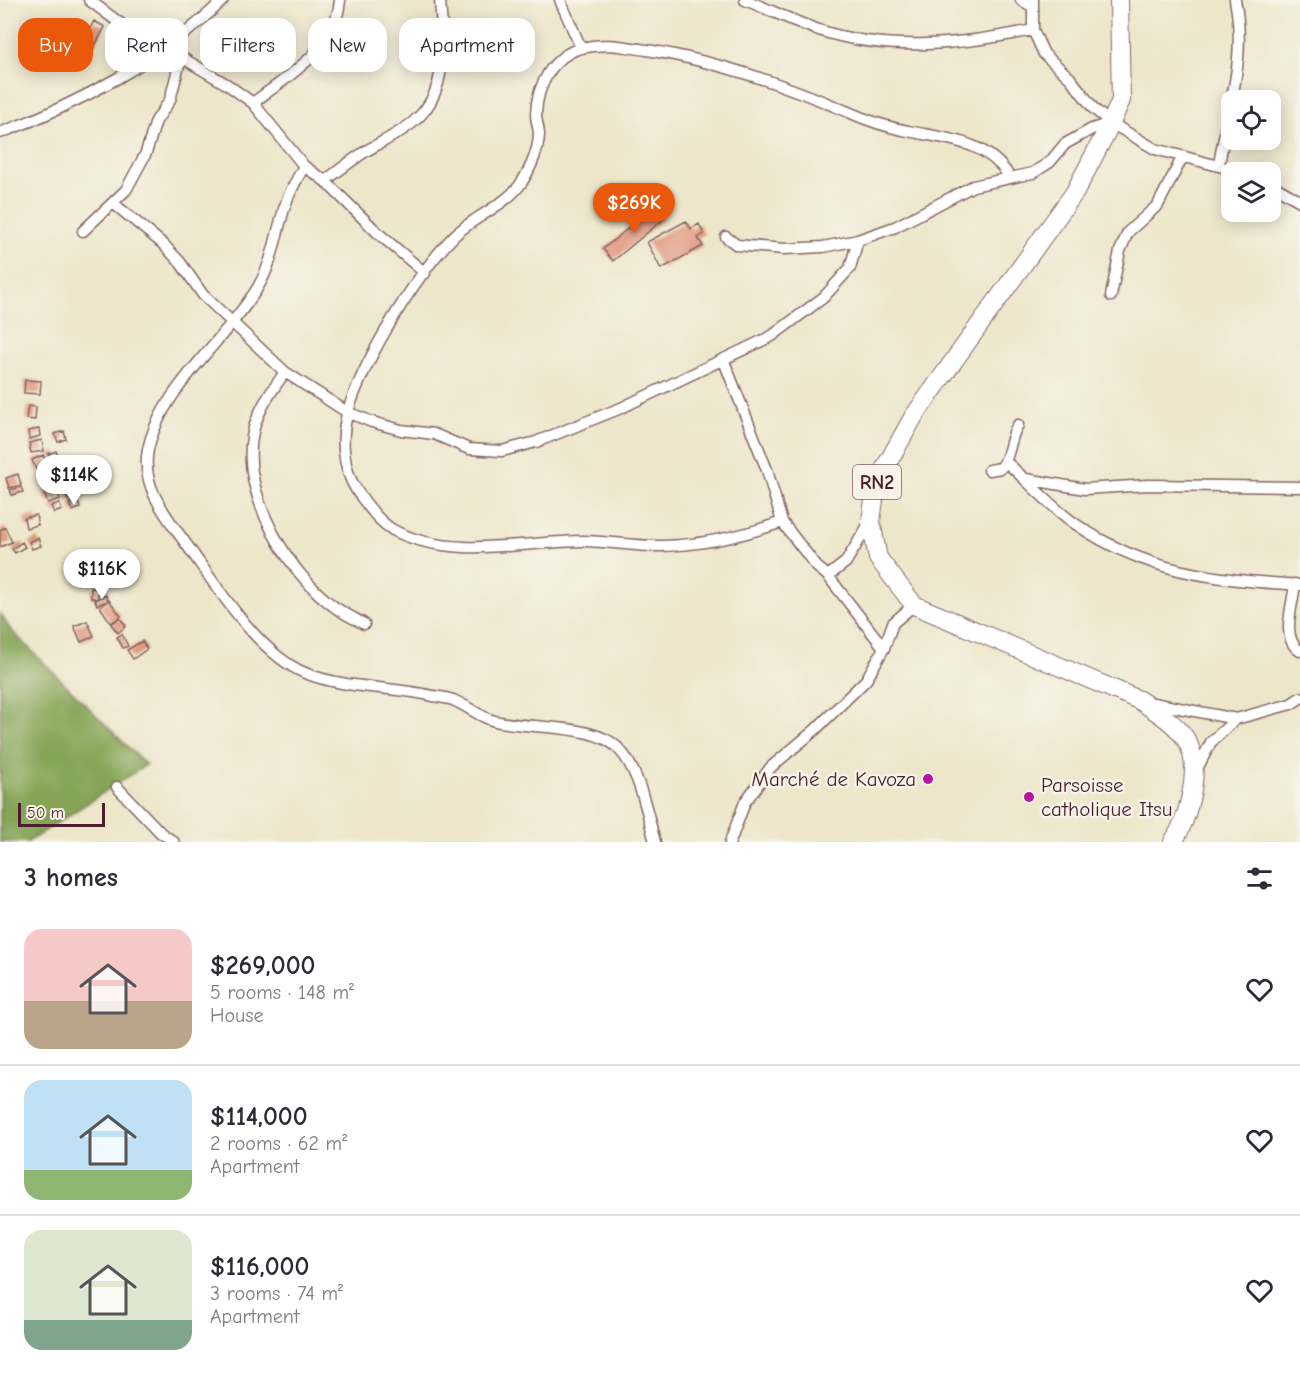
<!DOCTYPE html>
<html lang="en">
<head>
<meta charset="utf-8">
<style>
	:root { --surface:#fff; --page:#f7f7f7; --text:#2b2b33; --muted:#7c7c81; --line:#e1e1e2; --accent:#ea580c }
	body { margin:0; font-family:"Comic Neue",sans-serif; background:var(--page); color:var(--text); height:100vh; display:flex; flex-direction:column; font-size:22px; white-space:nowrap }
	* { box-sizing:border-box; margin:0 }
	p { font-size:20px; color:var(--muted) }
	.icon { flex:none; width:33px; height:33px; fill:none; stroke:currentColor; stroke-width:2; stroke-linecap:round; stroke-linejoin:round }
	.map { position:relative; height:842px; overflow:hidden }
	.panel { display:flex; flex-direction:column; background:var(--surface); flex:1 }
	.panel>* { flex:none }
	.top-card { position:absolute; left:18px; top:18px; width:600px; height:54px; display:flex; gap:12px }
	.buttons { position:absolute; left:1221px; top:90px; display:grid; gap:12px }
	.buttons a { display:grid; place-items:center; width:60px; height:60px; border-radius:12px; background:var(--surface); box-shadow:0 3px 15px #0003; font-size:30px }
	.scale { position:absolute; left:18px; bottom:15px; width:87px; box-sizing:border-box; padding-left:6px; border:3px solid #4a1f2b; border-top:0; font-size:16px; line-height:21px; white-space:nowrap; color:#4a1f2b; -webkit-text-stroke:4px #f7f3e8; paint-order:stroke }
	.price { position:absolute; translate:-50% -51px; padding:0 14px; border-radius:21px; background:#fff; color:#222; font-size:20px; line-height:39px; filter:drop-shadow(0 2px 3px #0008) }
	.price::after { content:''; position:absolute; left:50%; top:36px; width:18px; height:14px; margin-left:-9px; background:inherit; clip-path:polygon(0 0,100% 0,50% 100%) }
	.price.active { background:var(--accent); color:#fff }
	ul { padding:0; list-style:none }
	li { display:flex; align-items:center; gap:18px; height:150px; padding:0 24px }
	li+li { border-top:2px solid var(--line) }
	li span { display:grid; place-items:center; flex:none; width:168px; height:120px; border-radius:18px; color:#555 }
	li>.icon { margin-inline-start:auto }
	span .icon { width:72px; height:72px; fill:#fffc; stroke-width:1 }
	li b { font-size:26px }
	h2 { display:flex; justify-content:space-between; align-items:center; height:72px; padding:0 24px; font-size:26px }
	.pill { padding:0 21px; border-radius:18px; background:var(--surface); box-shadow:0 3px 15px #0003; font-size:21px; line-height:54px }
	.pill.active { background:var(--accent); color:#fff }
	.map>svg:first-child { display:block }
	.forest { fill:#85a457; stroke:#686241; stroke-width:1.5 }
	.building { fill:#df9379 }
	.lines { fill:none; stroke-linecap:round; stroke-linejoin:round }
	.street-casing { stroke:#836563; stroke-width:13 }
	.highway-casing { stroke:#836563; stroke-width:20 }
	.street { stroke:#fff; stroke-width:10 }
	.highway { stroke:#fff; stroke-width:18 }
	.poi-dot { fill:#b5179e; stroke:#f7f3e8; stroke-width:2 }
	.labels { text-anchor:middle; stroke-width:5; stroke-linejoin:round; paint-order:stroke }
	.shield { fill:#f7f3e8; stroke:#7e5f64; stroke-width:1.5 }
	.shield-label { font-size:20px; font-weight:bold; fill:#4a1f2b }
	.poi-label { font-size:21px; fill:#4a1f2b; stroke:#f7f3e8; text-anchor:end }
</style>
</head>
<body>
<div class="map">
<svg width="1300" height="842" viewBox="0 0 1300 842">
	<rect width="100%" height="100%" fill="#f7f3e8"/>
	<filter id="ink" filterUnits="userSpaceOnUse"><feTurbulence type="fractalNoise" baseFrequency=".0167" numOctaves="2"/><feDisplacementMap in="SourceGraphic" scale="12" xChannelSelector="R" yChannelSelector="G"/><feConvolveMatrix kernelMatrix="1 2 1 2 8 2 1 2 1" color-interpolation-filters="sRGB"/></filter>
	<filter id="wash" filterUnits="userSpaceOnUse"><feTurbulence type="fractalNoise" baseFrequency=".008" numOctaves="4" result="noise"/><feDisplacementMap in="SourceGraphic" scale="24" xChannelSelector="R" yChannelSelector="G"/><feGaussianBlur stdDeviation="1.35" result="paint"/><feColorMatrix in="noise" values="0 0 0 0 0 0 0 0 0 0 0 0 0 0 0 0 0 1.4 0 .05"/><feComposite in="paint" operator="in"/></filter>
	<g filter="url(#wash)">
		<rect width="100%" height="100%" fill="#ede6ca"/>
		<path class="forest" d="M0 613 10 629 146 765 28 842H0Z"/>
		<g id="blocks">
			<path class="building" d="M94 21 105 27 87 60 76 55Z
				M655 206 665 218 613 261 603 249Z
				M686 221 691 229 699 224 704 234 698 238 703 246 661 269 647 242Z
				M25 380 41 381 40 394 24 393Z
				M28 406 36 407 35 420 26 419Z
				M39 429 40 436 29 439 28 431Z
				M64 431 66 439 58 442 55 434Z
				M42 440 44 451 31 453 29 443Z
				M56 451 59 458 51 461 48 454Z
				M43 455 48 467 37 472 32 460Z
				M69 460 71 466 65 468 63 462Z
				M68 471 72 486 63 489 59 473Z
				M18 474 21 485 9 488 6 478Z
				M57 474 59 480 53 482 51 476Z
				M48 479 51 486 43 488 41 481Z
				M55 486 60 499 48 503 43 491Z
				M21 487 23 492 12 495 10 490Z
				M73 488 76 497 68 500 65 491Z
				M77 500 80 508 72 511 69 503Z
				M59 503 62 510 54 513 51 506Z
				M36 515 38 525 26 528 24 518Z
				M5 527 12 542 0 547V530Z
				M38 538 41 546 32 549 29 542Z
				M22 542 25 547 15 553 12 549Z
				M91 588 98 589V599L91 598Z
				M106 595 108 601 97 605 95 600Z
				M109 600 121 616 111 623 100 607Z
				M120 618 126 626 118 633 111 624Z
				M87 621 94 636 81 642 74 626Z
				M122 634 128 646 123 648 117 637Z
				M142 641 147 649 133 659 127 650Z"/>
		</g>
	</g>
	<g filter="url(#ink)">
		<use href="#blocks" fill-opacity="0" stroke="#836563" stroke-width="1.5"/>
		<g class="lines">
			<defs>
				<path id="street" d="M89 0 157 51 181 57 228 85 253 103 304 166 325 181 379 234 425 273
					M560 0 581 48
					M745 0C771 10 796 23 822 31 891 53 964 44 1033 30
					M1021 0 1033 7
					M1033 0V30L1044 54 1070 78 1094 109 1111 123 1155 149 1241 172
					M253 103C288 76 336 49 340 0
					M0 133C76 105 165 58 223 0
					M1219 165C1228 106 1247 60 1235 0
					M304 166C298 178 290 190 286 203 276 232 274 260 258 287 227 339 160 389 148 450 140 488 169 519 189 548 217 587 259 654 305 673 345 689 391 686 433 696 440 697 447 698 453 700 468 706 479 717 495 721 529 729 584 724 612 743 638 761 647 813 655 842
					M325 181C338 171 352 160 366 151 392 136 424 123 435 92 446 66 442 28 440 0
					M1270 184 1300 201
					M113 203 163 244 180 262 203 295 285 372 347 412 372 422 401 430 434 434 469 449 502 451 536 442 621 408 772 336 824 297 850 268 858 240
					M83 231 126 190 146 153 156 121 170 100 181 57
					M726 237 737 245 784 249 823 247 858 240 895 227 973 186 1033 173 1050 162 1065 144 1092 129 1111 123
					M1111 296 1120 251 1128 232 1158 205 1182 158
					M724 361 767 470 782 522 817 567 828 576 884 648
					M285 372C271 392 256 412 252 437 242 496 289 575 336 608 345 614 355 619 364 624
					M1006 462C1029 482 1050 506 1074 523 1148 574 1213 579 1300 585
					M989 470 1001 468C1011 456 1009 438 1018 425
					M1026 479 1085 489 1148 485 1300 487
					M782 522C742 536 704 545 662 546 636 547 609 541 583 541 523 542 453 559 397 532 380 524 368 506 357 491 342 468 340 434 349 408 367 355 415 276 454 236 474 216 506 206 522 182 530 169 538 152 539 135 539 128 536 121 536 114 537 85 553 55 582 48 604 42 625 47 647 50 716 61 781 83 846 111 866 120 886 127 908 131 946 139 986 140 1009 176
					M828 576 846 562 870 522
					M1295 584C1293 605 1280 638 1300 651
					M1148 702 1236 719 1291 704 1300 698
					M1196 771 1211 742 1236 719
					M117 787 161 833 174 842
					M730 842 745 802 771 767 815 730 866 680 884 648 893 623 914 605"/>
				<path id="highway" d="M1119 0 1121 100 1111 123 1075 192 914 416 876 484 871 522 878 558 914 605 1139 700C1181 727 1202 742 1191 795 1187 814 1183 826 1173 842"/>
			</defs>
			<use href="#street" class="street-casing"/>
			<use href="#highway" class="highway-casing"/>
			<use href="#street" class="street"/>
			<use href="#highway" class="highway"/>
		</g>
	</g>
	<g class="poi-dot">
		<circle cx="928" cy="779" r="6"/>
		<circle cx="1029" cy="797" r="6"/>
	</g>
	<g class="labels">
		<rect class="shield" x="853" y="465" width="48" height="34" rx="4.5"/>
		<g class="shield-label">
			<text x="877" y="489">RN2</text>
		</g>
		<g class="poi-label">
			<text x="916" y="786">Marché de Kavoza</text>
			<text x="1041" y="792" text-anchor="start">Parsoisse<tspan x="1041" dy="24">catholique Itsu</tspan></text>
		</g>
	</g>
</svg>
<div class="buttons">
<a><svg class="icon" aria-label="locate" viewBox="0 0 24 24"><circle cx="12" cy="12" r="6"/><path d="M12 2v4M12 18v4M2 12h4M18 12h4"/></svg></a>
<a><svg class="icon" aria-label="layers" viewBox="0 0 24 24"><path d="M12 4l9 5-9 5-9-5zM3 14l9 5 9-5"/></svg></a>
</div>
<div class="scale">50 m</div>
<b class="price active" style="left:634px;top:234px">$269K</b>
<b class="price" style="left:74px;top:506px">$114K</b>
<b class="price" style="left:102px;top:600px">$116K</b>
<div class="top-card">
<a class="pill active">Buy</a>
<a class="pill">Rent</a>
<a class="pill">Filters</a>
<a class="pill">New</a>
<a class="pill">Apartment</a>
</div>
</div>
<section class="panel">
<h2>3 homes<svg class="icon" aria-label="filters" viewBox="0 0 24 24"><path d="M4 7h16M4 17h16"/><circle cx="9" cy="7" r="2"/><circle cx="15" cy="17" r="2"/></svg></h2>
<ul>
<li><span style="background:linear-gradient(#f6c9c9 60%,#b9a48a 0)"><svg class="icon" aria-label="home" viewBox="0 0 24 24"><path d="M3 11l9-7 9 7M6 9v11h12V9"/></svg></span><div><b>$269,000</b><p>5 rooms · 148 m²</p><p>House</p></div><svg class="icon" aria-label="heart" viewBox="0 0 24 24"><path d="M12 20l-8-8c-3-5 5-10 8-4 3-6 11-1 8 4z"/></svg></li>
<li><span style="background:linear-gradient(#bfe0f5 75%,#8fb573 0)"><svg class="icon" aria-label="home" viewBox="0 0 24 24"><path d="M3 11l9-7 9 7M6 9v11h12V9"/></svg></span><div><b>$114,000</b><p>2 rooms · 62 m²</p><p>Apartment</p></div><svg class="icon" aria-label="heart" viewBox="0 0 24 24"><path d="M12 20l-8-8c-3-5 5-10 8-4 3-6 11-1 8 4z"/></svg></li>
<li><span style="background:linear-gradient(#dfe7d0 75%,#7fa58c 0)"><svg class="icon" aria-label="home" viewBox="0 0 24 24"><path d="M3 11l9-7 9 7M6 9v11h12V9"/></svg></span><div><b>$116,000</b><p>3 rooms · 74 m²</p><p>Apartment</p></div><svg class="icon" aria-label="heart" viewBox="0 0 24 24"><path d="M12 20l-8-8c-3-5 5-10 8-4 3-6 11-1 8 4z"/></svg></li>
</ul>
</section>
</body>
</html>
